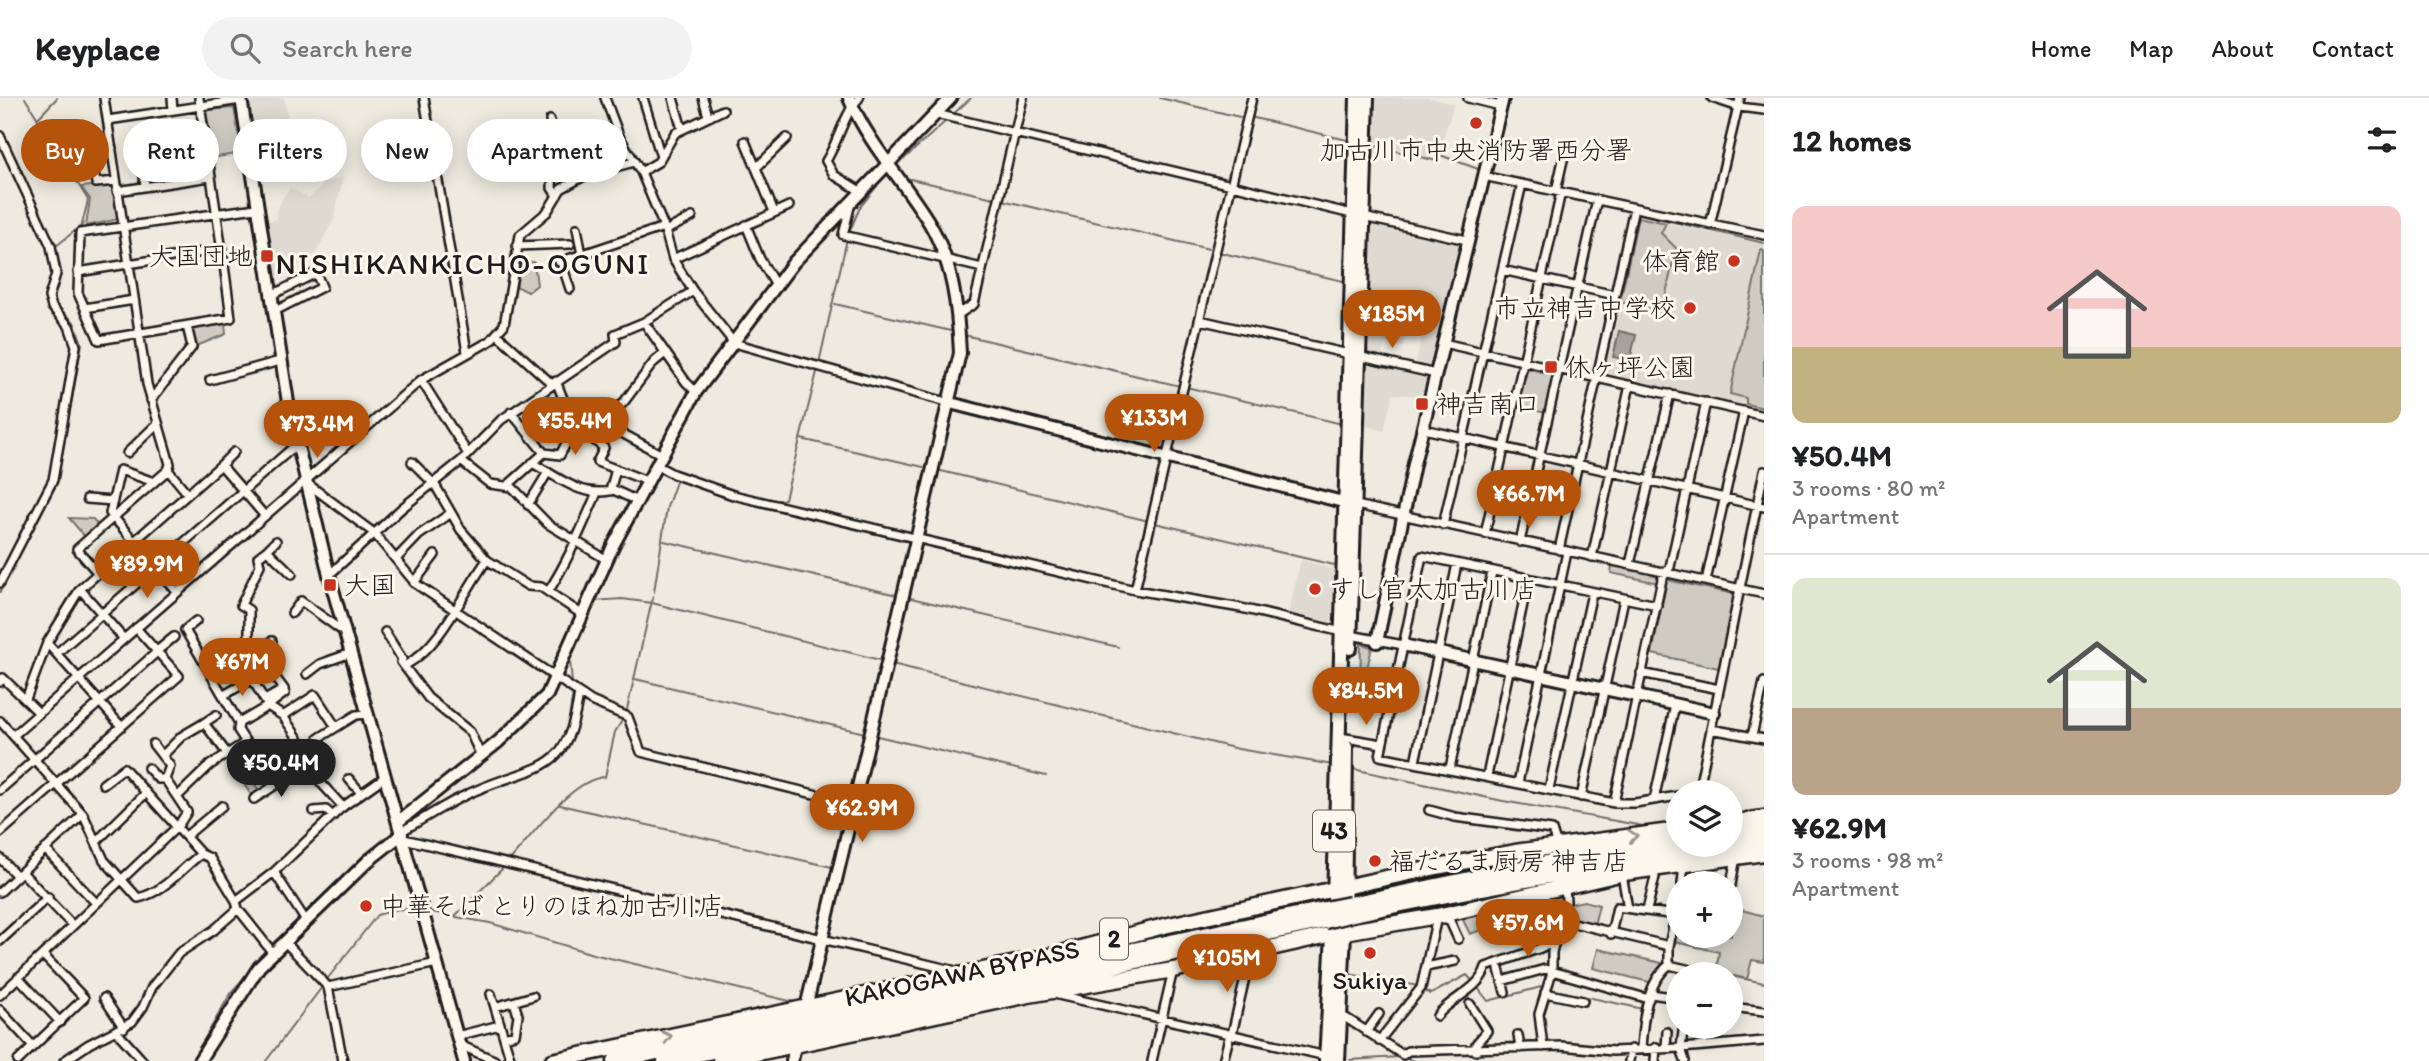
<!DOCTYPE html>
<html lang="en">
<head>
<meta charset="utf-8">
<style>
	:root { --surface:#fff; --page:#f2f2f2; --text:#202124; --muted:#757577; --line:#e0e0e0; --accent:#b45309 }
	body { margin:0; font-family:Itim,"Klee One",sans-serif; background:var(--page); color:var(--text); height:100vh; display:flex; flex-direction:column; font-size:26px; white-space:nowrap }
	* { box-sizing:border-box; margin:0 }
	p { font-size:23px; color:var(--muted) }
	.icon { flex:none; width:38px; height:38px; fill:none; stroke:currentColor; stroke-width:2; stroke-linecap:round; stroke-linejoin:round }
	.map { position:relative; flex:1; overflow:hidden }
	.panel { display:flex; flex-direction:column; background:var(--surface); width:665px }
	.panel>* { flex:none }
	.hud { position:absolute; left:21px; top:21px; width:665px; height:63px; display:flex; gap:14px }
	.controls { position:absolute; left:1666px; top:682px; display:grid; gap:14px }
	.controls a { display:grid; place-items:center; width:77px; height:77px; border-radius:50%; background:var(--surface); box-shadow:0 4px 18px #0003; font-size:35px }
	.price { position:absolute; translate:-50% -60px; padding:0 16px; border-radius:24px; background:var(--accent); color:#fff; font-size:23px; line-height:46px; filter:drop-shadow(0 2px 4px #0008) }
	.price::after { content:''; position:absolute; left:50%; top:42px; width:21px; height:16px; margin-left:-10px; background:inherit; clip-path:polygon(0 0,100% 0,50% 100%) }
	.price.selected { background:#222; color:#fff }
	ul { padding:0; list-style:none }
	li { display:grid; align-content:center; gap:14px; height:371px; padding:0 28px }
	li+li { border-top:2px solid var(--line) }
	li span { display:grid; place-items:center; height:217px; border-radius:14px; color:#555 }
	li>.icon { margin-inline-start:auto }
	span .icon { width:126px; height:126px; fill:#fffc; stroke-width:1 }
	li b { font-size:30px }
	h2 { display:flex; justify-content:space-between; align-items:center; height:84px; padding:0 28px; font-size:30px }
	.chip { padding:0 24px; border-radius:32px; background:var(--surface); box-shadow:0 4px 18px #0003; font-size:24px; line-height:63px }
	.chip.selected { background:var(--accent); color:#fff }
	header { display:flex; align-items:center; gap:42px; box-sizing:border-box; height:98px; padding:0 35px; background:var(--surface); border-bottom:2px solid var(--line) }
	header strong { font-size:33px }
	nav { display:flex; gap:38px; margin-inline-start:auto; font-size:24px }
	.search { width:490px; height:63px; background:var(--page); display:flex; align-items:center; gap:18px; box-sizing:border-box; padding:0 24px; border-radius:38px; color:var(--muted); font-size:26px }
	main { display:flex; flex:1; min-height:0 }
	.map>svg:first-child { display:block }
	.built { fill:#dedad1 }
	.green { fill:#ceccc2; stroke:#75746f; stroke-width:2 }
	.water { fill:#a6a39d; stroke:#6f6d69; stroke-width:2 }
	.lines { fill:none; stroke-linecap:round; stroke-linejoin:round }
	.stream { stroke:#6f6d69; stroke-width:2 }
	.street-casing { stroke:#1c1c1c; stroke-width:12 }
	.secondary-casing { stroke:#1c1c1c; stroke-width:16 }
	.primary-casing { stroke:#1c1c1c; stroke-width:18 }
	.highway-casing { stroke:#1c1c1c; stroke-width:19 }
	.street { stroke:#fbf7ec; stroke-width:7 }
	.secondary { stroke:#fbf7ec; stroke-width:10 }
	.primary { stroke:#fbf7ec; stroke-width:12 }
	.highway { stroke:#fbf7ec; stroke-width:14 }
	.highway-bridge-casing { stroke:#1c1c1c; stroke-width:19; stroke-linecap:butt }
	.highway-bridge { stroke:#fbf7ec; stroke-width:14 }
	.oneway { stroke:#97948e }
	.poi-dot { fill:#c8321e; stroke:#fbf7ec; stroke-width:2.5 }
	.labels { text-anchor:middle; stroke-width:6; stroke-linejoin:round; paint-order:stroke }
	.shield { fill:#fbf7ec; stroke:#5f5e5a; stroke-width:2 }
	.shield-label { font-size:24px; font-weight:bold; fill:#1c1c1c }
	.poi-label { font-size:26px; fill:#1c1c1c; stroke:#fbf7ec; text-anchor:start }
	.street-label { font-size:26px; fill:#1c1c1c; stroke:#fbf7ec }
	.quarter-label { font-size:30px; letter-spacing:2px; fill:#1c1c1c; stroke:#fbf7ec }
</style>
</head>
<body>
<header>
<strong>Keyplace</strong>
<div class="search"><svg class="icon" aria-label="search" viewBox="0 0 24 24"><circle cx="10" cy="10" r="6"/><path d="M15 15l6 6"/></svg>Search here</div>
<nav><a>Home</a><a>Map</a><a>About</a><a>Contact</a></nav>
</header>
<main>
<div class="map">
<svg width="1764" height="963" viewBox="0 0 1764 963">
	<rect width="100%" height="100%" fill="#eeeadf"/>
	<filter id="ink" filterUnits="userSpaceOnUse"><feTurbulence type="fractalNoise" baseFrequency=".0143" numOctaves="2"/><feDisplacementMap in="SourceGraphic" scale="14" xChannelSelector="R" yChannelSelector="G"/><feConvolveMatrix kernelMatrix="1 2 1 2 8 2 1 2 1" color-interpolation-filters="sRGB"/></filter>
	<g filter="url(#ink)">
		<path class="built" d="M264 0H284L297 68 257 74 247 6 248 3Z
			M1376 0H1429L1454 6 1437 59 1429 56 1428 61 1374 43Z
			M343 79 334 121 315 157 281 178H274L266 123 277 121 276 114 284 98 290 90 309 100 325 85Z
			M1638 119 1764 146V313L1603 277Z
			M1372 122 1461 145 1432 270 1428 273 1415 269 1424 227 1409 224 1403 249 1385 244 1381 260 1368 257Z
			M1367 265 1429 275 1421 298 1393 296 1384 333 1366 328Z
			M1301 462 1336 472 1335 528 1288 517Z"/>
		<path class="green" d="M234 10 242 55 211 60 205 16 208 12Z
			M111 86 119 121 86 128 90 101 81 89Z
			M1638 119 1666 125 1661 135 1676 150 1662 214 1620 204Z
			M1761 152 1764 153V310L1746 306V300L1730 296Z
			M534 164 537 187 528 194 516 188 521 165Z
			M225 226 226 236 194 249 192 231Z
			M1528 270 1554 278 1546 315 1517 308Z
			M69 420 93 421 99 429 86 440Z
			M1612 467 1656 476 1658 485 1611 475Z
			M1667 482 1734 496 1719 570 1652 556Z
			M1361 546 1372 549 1366 575 1360 585Z
			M244 668 260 694 251 697 236 673Z
			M1558 794 1562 798 1561 804 1470 836 1460 816Z
			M1584 803 1599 807 1594 827 1570 822 1569 806Z
			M1731 809 1764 818V864L1752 862 1747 881 1716 874 1719 854 1675 844 1678 828V838H1731Z
			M1598 851 1662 865 1653 885 1593 870Z"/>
		<path class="water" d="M1619 233 1636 237 1630 262 1613 259Z"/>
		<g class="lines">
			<path class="stream" d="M25 0 88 102 82 127 55 149 61 172 59 180
				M1160 0 1244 20
				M1723 0 1736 4
				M951 18 971 0
				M1250 19 1347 42
				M38 20 57 0
				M1375 48 1437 63 1440 57 1478 71
				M904 61 947 22
				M906 80 994 100
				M1002 102 1213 152
				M1639 116 1764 145
				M849 135 860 109 877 88
				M1463 139 1491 26
				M1218 154 1343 183
				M1450 194 1462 145
				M835 206 955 234
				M964 237 1180 288
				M819 265 847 141
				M1186 289 1338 325
				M801 341 928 370
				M937 372 1149 423
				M685 376 706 384
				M718 388 776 403 785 401 818 270
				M1155 425 1334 467
				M664 443 897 497
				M0 494 57 385 82 245 74 224 55 206V192
				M654 494 667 409 677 381
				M911 500 1118 549
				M593 503 622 501 652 505 884 563
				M892 566 1238 651 1333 667
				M635 581 865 635
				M572 586 570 562 585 524
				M626 616 653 498
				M568 627 573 595
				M873 637 1046 678
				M1353 671 1503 703 1649 729
				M560 707 832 769
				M402 729 450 699 478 687
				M508 764C532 739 570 681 605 679L615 634 623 621
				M428 813 454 819 505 768
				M306 814 366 756 395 734
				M456 819 490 825 593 856 794 904
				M270 848 302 818
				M1714 875 1723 877
				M1348 876 1419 888
				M1731 878 1764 885
				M325 884 377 817 398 811 419 812
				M1477 889 1488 903 1545 888
				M1550 891 1643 911
				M1422 892 1431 896 1467 877 1474 885
				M1656 893 1662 879
				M1346 914 1355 922
				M1580 946 1593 947
				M1395 948 1407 950
				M1408 961 1414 963
				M1350 962 1399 959
				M192 963 229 898 266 852
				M266 963 322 889"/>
			<defs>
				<path id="street" d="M104 0 147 286 170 366 168 372 188 396
					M172 0 173 12
					M199 0C210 73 222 147 231 220L99 242 78 195 80 135 256 110
					M424 0 467 254
					M605 0 620 40 641 74 664 129 673 161 693 193 734 245 950 305
					M643 0 661 59
					M673 0 682 31
					M703 0 708 18
					M859 0C844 16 838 44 826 63L834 77 862 94
					M1468 0 1500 8
					M1712 0 1739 9 1764 12
					M936 16 1352 116
					M108 22 241 2
					M550 22 554 50 552 90 557 98
					M0 38 51 148 56 176 49 199 52 209 69 228 76 248 53 382 0 485
					M745 43 774 114
					M90 54 96 85 116 83
					M65 58 112 50
					M756 70 787 40
					M641 74 658 64 675 35 723 12
					M1483 78 1764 137
					M145 88 141 54 205 44
					M117 93 210 79
					M1556 93 1566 49
					M851 105 843 137 982 170
					M1363 119 1467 142
					M746 127 760 161 775 186
					M1710 127 1740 0
					M577 130 582 157
					M665 133 692 119
					M517 148 570 146
					M673 161 789 108
					M561 163 570 191
					M559 164 664 129
					M1502 172 1615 197
					M78 174 222 151
					M270 198 316 175 322 189 273 214
					M85 210 134 202
					M959 216 974 206 1023 0
					M1200 222 1436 276
					M644 224 686 284 696 294
					M497 236 552 286
					M1443 245 1764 318
					M210 282 280 263
					M421 282 468 356
					M556 283 570 318 588 310 609 328 662 357
					M151 302 192 249 187 228
					M511 314 544 355 560 357 570 338 581 332 604 350 597 364 647 383
					M1424 331 1764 409
					M590 338 624 304 654 264 665 255
					M127 355 158 325
					M461 363 490 386 512 389 548 426 607 462
					M412 364 433 385
					M532 365C560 380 582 401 614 392L637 403
					M221 367 234 354
					M656 367 673 376 733 397 1135 492 1241 510 1342 534
					M154 384 120 372 110 415 177 494
					M434 385 461 432 487 462 528 488 541 489 583 517
					M308 386 374 435 416 486 591 603 628 619 641 654 855 706
					M507 388 544 355
					M610 393 616 371
					M87 401 113 403
					M528 407 548 374
					M1356 407 1764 496
					M1443 427 1522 86
					M1485 436 1561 94
					M1520 444 1597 102
					M267 452 276 443
					M1559 452 1634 110
					M1592 459 1630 287
					M397 460 419 437 451 415
					M1630 466 1670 296
					M97 474 77 451 168 372
					M329 477 402 410 461 363 501 322 616 244 615 236 644 224 693 193
					M1706 483 1744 313
					M414 485 435 457
					M80 491 124 541
					M1135 492 1252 0
					M548 494C568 463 581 431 596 397
					M1657 507 1422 458 1380 658 1614 705H1635L1678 698
					M292 515 301 503 345 535
					M196 523 185 532 239 625 268 608 283 618 315 597 336 629
					M385 534 402 561 401 564 428 600 470 634 481 658
					M1350 537 1403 547
					M157 553 174 539
					M57 555 297 346
					M258 555 272 543
					M227 559 249 544
					M406 567C442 547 462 496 487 462
					M1641 575 1719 591
					M307 576 320 566 351 555
					M0 584 3 580 39 615
					M224 597 252 581 268 608 285 595
					M26 601 47 545
					M265 602 284 591 249 544V512L241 507 260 467 258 459 267 452 292 476
					M283 618 301 645
					M0 623 83 716 104 762 138 800C163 795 181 771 201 756
					M204 625 216 617
					M239 625 238 632 274 688
					M121 628 47 545 80 491 221 367 264 417
					M1711 631 1764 641
					M14 637 421 282 490 243 504 227 520 137 547 114 561 91 586 77 634 64
					M1752 638 1764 584
					M319 640 356 617 369 616
					M1346 640 1382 646
					M153 646 170 668 165 681 177 699 210 667 246 644
					M162 658 182 638 204 625 226 654
					M1415 664 1457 466
					M148 670 158 681H165
					M1450 670 1492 474
					M1487 678 1528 482
					M349 681 361 695
					M321 685 343 709
					M1518 685 1567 454
					M103 686 124 670 201 756 210 760 236 803
					M1549 691 1592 495
					M0 692 157 554
					M1698 695 1764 373
					M1581 699 1624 501
					M254 701 291 677
					M1654 702 1675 607
					M1614 705 1662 481 1670 469 1706 304
					M1429 712 1455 719 1552 732 1557 748
					M314 713 326 712 333 718
					M402 733C427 719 450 703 477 692 540 665 568 677 579 595
					M0 735 179 578 136 530
					M186 738 222 708
					M404 741 960 874
					M96 744 145 696
					M45 751 96 805
					M0 760 17 778
					M22 774 72 827
					M274 774 306 823
					M1622 776 1627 805
					M1682 786 1684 766
					M1731 787 1736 759
					M0 794 83 716
					M238 811 273 855
					M1647 812 1655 779 1651 770
					M1444 822 1449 821 1458 841
					M1561 822 1669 848
					M1611 836 1617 809 1676 817
					M0 843 48 799
					M285 844 328 889
					M1669 867 1713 877
					M1426 869 1455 863
					M1499 871 1505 894
					M18 879 60 924
					M1502 883 1545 871 1649 901
					M1055 894 1058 897 1326 958
					M1545 895 1583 903
					M491 896 511 963
					M1651 896 1678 900
					M0 897 178 728 187 714 177 699
					M104 900 124 930
					M1470 906 1487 933 1476 946V953
					M495 909 533 898
					M1731 909 1764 913
					M0 912 33 948
					M1437 918C1451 899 1479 893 1486 869L1555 845
					M1339 919 1346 920 1403 957 1408 953 1561 948 1613 953 1681 950 1685 963
					M1694 933H1683L1681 950 1764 943
					M117 934 143 963
					M1366 934 1379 916
					M1232 936 1248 867 1247 856
					M1518 937 1520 950
					M457 938 500 927
					M504 939 515 936 518 917 514 904
					M1379 943 1421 890 1437 819
					M460 947 496 963
					M1543 949 1539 916 1552 874V854L1566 803 1565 789
					M1641 950C1643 922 1646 886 1669 867V848L1678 805
					M1666 950 1667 934
					M18 963 84 900 43 857
					M64 963 89 946 132 924 143 909 152 889 179 855 214 832 238 811 236 803 274 774 341 710 386 678
					M343 963 328 889 437 865
					M1152 963 1173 872
					M1223 963 1230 936
					M1629 963 1631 951
					M1655 963 1656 949"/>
				<path id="secondary" d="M241 0 289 311 329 477 464 963
					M950 305 1351 406
					M1377 544 1414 366 1503 0
					M1403 547 1714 615
					M399 723 498 644 547 597 613 448 696 294 794 164 951 0
					M805 914 960 255C958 210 953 166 930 126 904 83 869 47 849 0
					M199 963 259 869 368 763 402 736
					M792 963 796 942"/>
				<path id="primary" d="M1350 550 1367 0
					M1326 963 1333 836 1357 0
					M1338 963 1344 834 1346 649"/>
				<path id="highway" d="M1731 725 1764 720
					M1731 738 1764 733
					M1350 806 1556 763 1678 744
					M1349 817C1487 788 1624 762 1764 744
					M552 963 1054 857 1164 828 1432 770 1515 754 1678 732
					M615 963 1325 811
					M665 963 1325 823
					M720 963 1029 897 1173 872 1333 836 1437 818 1624 775 1764 755"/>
			</defs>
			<use href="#street" class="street-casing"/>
			<use href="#secondary" class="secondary-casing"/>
			<use href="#primary" class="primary-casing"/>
			<use href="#highway" class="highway-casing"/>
			<use href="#street" class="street"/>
			<use href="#secondary" class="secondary"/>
			<use href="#primary" class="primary"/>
			<use href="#highway" class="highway"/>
			<defs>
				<path id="highway-bridge" d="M1325 811 1350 806
					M1325 823 1349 817"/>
			</defs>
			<use href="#highway-bridge" class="highway-bridge-casing"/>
			<use href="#highway-bridge" class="highway-bridge"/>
		</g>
		<defs><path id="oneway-chevron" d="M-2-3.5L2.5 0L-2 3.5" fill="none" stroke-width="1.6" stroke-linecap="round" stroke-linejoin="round" transform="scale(1.75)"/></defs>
		<g class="oneway">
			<use href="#oneway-chevron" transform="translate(1633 738) rotate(-7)"/>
			<use href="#oneway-chevron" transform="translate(667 939) rotate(-12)"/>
		</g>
	</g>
	<g class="poi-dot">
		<circle cx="1476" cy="25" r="7"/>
		<rect x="260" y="151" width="14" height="14" rx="3.5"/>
		<circle cx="1734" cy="163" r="7"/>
		<circle cx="1690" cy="210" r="7"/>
		<rect x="1544" y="262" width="14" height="14" rx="3.5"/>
		<rect x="1415" y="299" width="14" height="14" rx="3.5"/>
		<rect x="323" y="480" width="14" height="14" rx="3.5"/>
		<circle cx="1315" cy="491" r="7"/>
		<circle cx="1375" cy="763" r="7"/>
		<circle cx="366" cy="808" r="7"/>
		<circle cx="1370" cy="855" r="7"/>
	</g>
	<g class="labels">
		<g class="shield">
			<rect x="1313" y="712.5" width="42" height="41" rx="5"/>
			<rect x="1100" y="820.5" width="28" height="41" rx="5"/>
		</g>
		<g class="shield-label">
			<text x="1334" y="741">43</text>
			<text x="1114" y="849">2</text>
		</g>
		<g class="poi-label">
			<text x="1476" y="61" text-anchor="middle">加古川市中央消防署西分署</text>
			<text x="253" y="167" text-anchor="end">大国団地</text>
			<text x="1720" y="172" text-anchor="end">体育館</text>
			<text x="1676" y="219" text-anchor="end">市立神吉中学校</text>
			<text x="1565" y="278">休ヶ坪公園</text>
			<text x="1436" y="315">神吉南口</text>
			<text x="344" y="496">大国</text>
			<text x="1329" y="500">すし官太加古川店</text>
			<text x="1389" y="772">福だるま厨房 神吉店</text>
			<text x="380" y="817">中華そば とりのほね加古川店</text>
			<text x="1370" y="891" text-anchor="middle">Sukiya</text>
		</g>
		<g class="street-label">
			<text transform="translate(962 875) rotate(-12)" y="9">KAKOGAWA BYPASS</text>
		</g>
		<g class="quarter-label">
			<text x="463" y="176">NISHIKANKICHO-OGUNI</text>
		</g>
	</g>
</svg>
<div class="controls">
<a><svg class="icon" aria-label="layers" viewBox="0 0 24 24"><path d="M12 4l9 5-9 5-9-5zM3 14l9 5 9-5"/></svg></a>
<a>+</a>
<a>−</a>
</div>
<b class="price" style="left:1392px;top:252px">¥185M</b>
<b class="price" style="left:1154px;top:356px">¥133M</b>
<b class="price" style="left:575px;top:359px">¥55.4M</b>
<b class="price" style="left:317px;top:362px">¥73.4M</b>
<b class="price" style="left:1529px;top:432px">¥66.7M</b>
<b class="price" style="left:147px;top:502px">¥89.9M</b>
<b class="price" style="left:242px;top:600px">¥67M</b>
<b class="price" style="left:1366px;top:629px">¥84.5M</b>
<b class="price selected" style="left:281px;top:701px">¥50.4M</b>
<b class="price" style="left:862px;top:746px">¥62.9M</b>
<b class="price" style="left:1528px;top:861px">¥57.6M</b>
<b class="price" style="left:1227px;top:896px">¥105M</b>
<div class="hud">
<a class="chip selected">Buy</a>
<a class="chip">Rent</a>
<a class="chip">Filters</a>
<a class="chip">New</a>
<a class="chip">Apartment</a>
</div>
</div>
<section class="panel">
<h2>12 homes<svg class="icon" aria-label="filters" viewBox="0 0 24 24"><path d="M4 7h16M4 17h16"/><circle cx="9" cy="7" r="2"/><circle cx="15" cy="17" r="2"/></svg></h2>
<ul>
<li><span style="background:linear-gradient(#f6c9c9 65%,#c2b280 0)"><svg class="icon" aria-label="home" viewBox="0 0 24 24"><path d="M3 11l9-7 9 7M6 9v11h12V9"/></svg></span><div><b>¥50.4M</b><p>3 rooms · 80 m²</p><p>Apartment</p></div></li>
<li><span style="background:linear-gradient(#dfe7d0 60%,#b9a48a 0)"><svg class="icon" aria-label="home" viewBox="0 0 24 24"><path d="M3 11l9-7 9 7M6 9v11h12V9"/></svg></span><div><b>¥62.9M</b><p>3 rooms · 98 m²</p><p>Apartment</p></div></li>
</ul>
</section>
</main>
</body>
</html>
